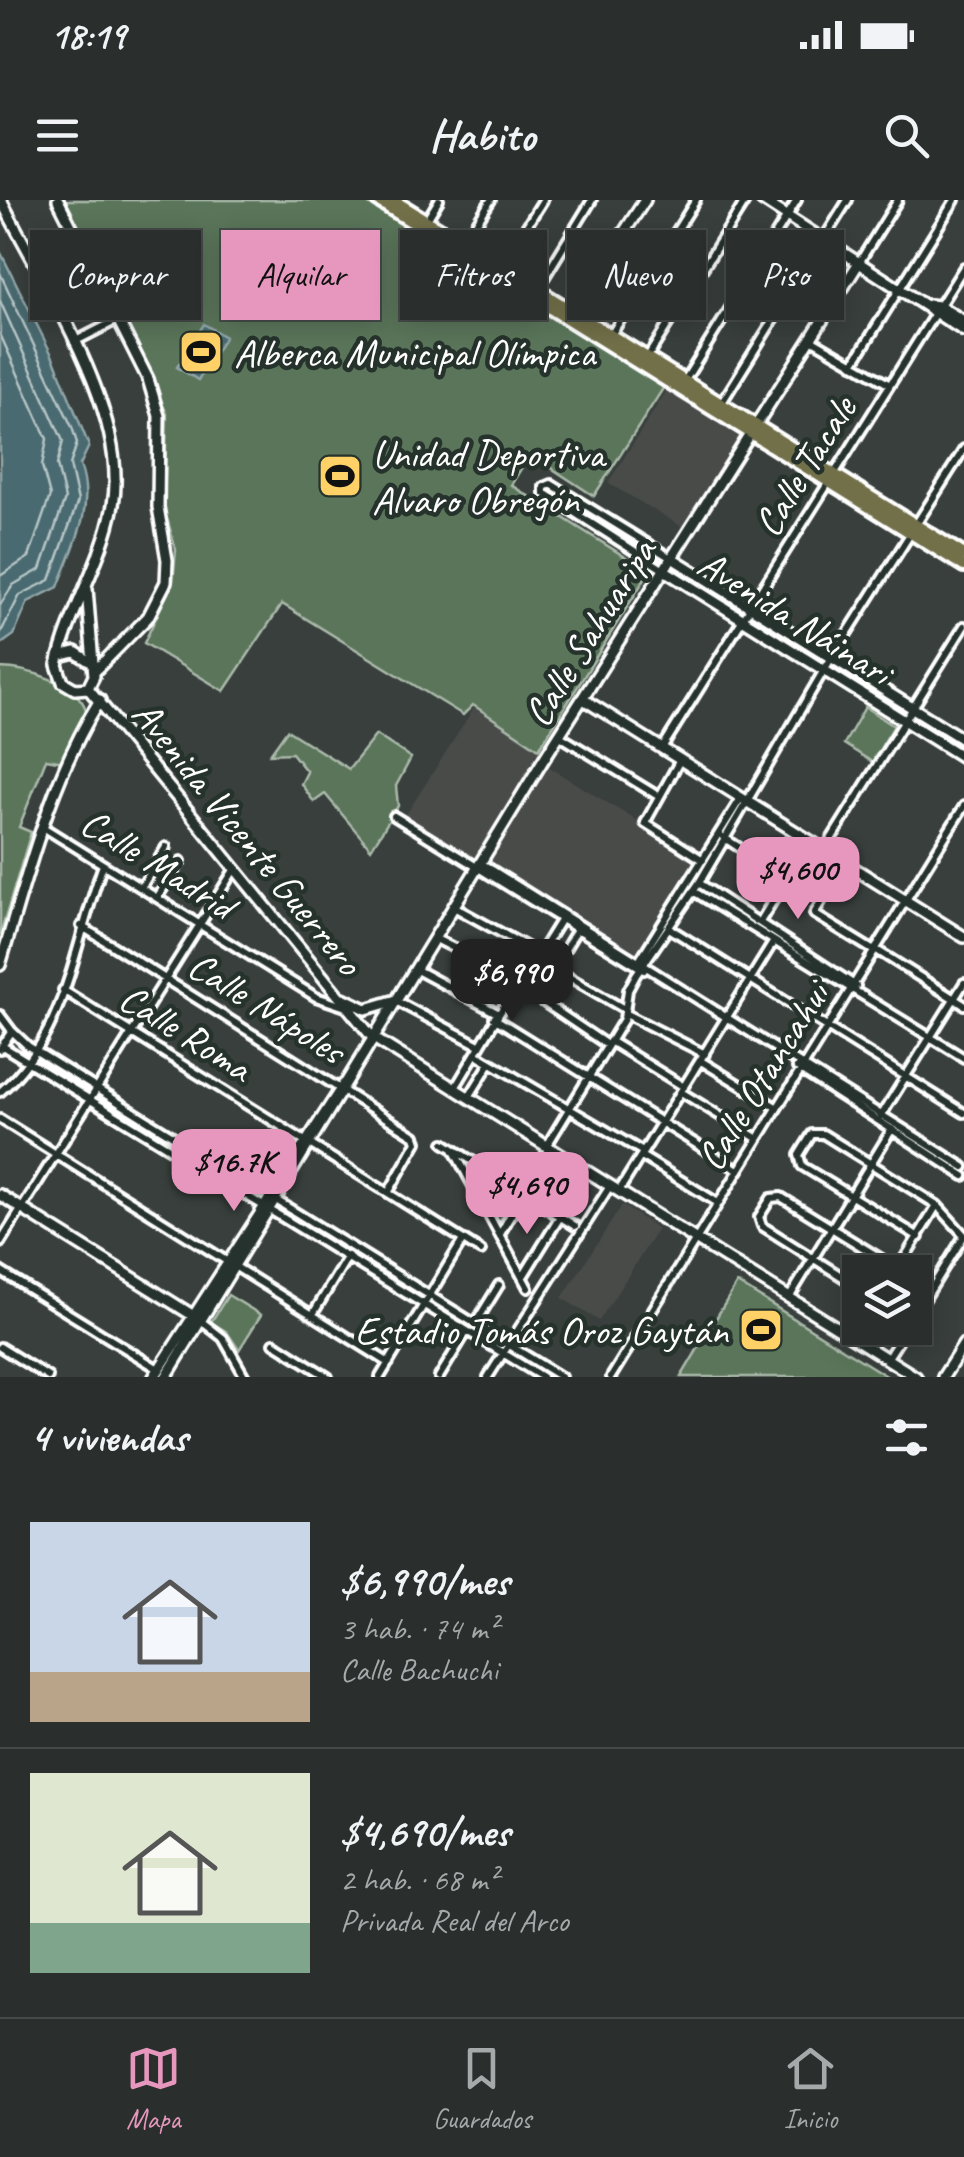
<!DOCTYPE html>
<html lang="es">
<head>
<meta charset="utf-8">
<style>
	:root { --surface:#2a2f2d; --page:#363b39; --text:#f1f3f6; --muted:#a5a9aa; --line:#464a49; --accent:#e797bd }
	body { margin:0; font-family:Caveat,sans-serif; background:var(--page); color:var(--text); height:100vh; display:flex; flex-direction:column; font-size:38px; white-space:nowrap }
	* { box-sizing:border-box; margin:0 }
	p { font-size:32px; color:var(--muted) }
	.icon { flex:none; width:55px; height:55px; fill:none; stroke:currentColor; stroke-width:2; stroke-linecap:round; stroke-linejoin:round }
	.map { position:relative; height:1177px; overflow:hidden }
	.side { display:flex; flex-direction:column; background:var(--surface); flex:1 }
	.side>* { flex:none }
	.guide { position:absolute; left:30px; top:30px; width:905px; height:90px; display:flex; gap:20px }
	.buttons { position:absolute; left:842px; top:1055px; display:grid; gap:20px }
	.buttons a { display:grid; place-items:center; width:90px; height:90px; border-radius:0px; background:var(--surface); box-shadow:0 5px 25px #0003,0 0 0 2px var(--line); font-size:50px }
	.price { position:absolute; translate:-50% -85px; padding:0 22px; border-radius:20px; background:var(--accent); color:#111; font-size:32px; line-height:65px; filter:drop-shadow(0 2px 5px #0008) }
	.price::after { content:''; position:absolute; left:50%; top:60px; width:30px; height:22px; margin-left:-15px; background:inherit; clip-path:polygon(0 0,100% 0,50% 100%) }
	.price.on { background:#222; color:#fff }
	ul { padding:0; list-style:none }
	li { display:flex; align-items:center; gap:30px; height:250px; padding:0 30px }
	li+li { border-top:2px solid var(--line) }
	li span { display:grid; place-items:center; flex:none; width:280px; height:200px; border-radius:0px; color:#555 }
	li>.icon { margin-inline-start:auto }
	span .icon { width:120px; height:120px; fill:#fffc; stroke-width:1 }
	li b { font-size:42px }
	h2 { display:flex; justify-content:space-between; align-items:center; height:120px; padding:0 30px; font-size:42px }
	.tag { padding:0 35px; border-radius:0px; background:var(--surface); box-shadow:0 5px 25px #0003,0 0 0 2px var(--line); font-size:35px; line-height:90px }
	.tag.on { background:var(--accent); color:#111 }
	.status { display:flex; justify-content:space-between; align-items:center; height:70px; padding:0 50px; background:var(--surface); direction:ltr }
	.status svg { height:28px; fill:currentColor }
	header { display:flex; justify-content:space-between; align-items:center; height:130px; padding:0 30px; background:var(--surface); font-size:45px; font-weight:600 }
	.menu { display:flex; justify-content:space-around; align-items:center; height:140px; border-top:2px solid var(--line); background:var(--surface); font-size:28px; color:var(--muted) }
	.menu a { display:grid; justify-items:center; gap:5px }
	.menu .on { color:var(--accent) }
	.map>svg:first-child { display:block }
	.built { fill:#494b4a }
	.green { fill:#5a745a; stroke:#acbaac; stroke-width:2.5 }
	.water { fill:#496b70; stroke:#92a6a9; stroke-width:2.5 }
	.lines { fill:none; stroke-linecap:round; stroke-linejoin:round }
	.shore { stroke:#b6c4c6; stroke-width:2.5 }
	.street-casing { stroke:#fff; stroke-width:14 }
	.secondary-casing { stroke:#fff; stroke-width:16 }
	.primary-casing { stroke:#fff; stroke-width:18 }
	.street { stroke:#26332d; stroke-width:6 }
	.secondary { stroke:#26332d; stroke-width:9 }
	.primary { stroke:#726f4a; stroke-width:10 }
	.labels { text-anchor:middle; stroke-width:9; stroke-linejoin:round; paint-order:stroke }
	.poi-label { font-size:40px; fill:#fff; stroke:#26332d; text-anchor:start }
	.street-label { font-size:40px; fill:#fff; stroke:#26332d }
</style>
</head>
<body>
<div class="status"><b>18:19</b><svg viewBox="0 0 49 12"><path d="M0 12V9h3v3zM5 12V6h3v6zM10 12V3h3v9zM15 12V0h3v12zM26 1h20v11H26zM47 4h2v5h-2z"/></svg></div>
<header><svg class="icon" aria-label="menu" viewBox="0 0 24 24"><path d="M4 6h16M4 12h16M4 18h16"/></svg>Habito<svg class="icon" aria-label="search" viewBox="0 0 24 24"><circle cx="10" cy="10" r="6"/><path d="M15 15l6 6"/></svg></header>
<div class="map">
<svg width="964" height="1177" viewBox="0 0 964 1177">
	<rect width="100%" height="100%" fill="#383f3c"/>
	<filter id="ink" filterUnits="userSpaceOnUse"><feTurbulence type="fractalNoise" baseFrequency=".01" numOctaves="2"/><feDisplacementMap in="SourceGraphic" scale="20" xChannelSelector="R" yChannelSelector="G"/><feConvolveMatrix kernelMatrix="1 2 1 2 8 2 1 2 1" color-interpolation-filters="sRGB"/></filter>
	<g filter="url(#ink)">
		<path class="built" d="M667 190 743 237 684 328 608 283Z
			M474 508 539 549 476 662 405 616Z
			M542 563 700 659 641 752 643 765 479 667Z
			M622 1005 658 1029 599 1121 562 1098Z"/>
		<path class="green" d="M65 0H362L664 187 594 296 530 254 511 285 649 372 539 549 473 505 463 515 282 404 224 491 144 443 173 382 176 350 164 308 167 214Z
			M0 468C26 468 78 483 86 510L64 562 46 559 19 627 31 632 0 735Z
			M865 507 894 526 872 562 844 544Z
			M287 530 349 569 376 535 411 558 396 586 398 606 371 649 325 594 314 602 301 584 307 572 292 553 270 554Z
			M473 969 516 993 498 1024 471 973Z
			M737 1083 888 1177H681Z
			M228 1095 261 1115 239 1150 227 1132 211 1122Z"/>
		<path class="water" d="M0 51 54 159 89 246 80 265C96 307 73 347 58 387L28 402 14 435 0 445Z
			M204 124 225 137 198 180 177 167Z"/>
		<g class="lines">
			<path class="shore" d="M0 73 72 227 77 243 70 265 78 301 50 380 20 395 0 434
				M0 101 63 241 57 265 65 299 41 369 13 385 0 405
				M0 134 47 239 42 266 50 296 29 357 0 376"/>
			<defs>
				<path id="street" d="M425 23 439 0
					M462 46 491 0
					M860 61 898 0
					M501 67 543 0
					M535 93 592 0
					M611 135 696 0
					M811 139 890 185
					M74 142 117 120
					M647 158 746 0
					M853 164 955 0
					M684 182 797 0
					M721 204 848 0
					M664 370 544 293V287L551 284 671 358
					M560 536 658 596
					M662 548 964 67
					M680 560 645 623 703 660
					M394 616 644 770
					M43 627 316 797 346 807
					M723 637 783 676 782 686 760 722
					M825 649 964 426
					M844 662 814 714 874 751
					M481 663 964 967
					M699 683 856 786
					M141 688 166 647
					M693 691 964 858
					M157 698 181 661
					M454 707 556 763
					M81 726 415 936 417 942 388 993
					M669 728 964 913
					M434 738 493 768 607 845
					M875 749 964 805
					M540 753 561 719
					M639 761 741 598
					M415 769 497 813
					M555 769 626 810
					M63 790 481 1051
					M536 798 579 726
					M396 801 477 844
					M626 814 705 854
					M0 815 12 831 0 849
					M494 818 738 970
					M12 831 28 846 561 1177
					M610 841 684 887
					M4 847 542 1177
					M476 854 643 952
					M701 861 776 907
					M797 868 964 976
					M455 888 517 784
					M0 892C67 836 74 743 103 665
					M681 892 758 939
					M469 897 490 863
					M881 916 964 783
					M0 919 389 1163
					M444 943 575 1026
					M546 947 624 819 628 790 636 775 699 683 824 470 964 249
					M453 949 528 1088
					M641 956 718 1003
					M619 991 774 741
					M525 997 554 951
					M500 1034 549 948
					M919 1037 802 966 799 955 812 934H823L937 1005 964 1035
					M0 1043 234 670
					M0 1071 160 1170
					M896 1072 937 1005
					M524 1075 560 1017
					M860 1088 762 1026 759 1017 771 998 781 997 898 1069
					M789 1098 892 929
					M313 1114 348 1056
					M915 1115 964 1036
					M201 1121 223 1138 245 1177
					M475 1124 499 1085
					M274 1143 328 1177
					M0 1147 48 1177
					M887 1159 907 1128
					M380 1177 463 1040
					M439 1177 467 1131
					M488 1177 610 986
					M611 1177 964 606"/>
				<path id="secondary" d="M1 0C43 84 130 211 113 305 103 361 69 411 57 465L63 482 75 489 88 488 94 476 87 389
					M58 0 148 179 159 216 158 307 167 360 166 382 148 417 94 472
					M762 0 964 131
					M929 105 939 106 964 121
					M572 112 645 0
					M672 358 964 540
					M664 370 964 558
					M59 456 75 452 89 461
					M88 488 372 837 916 1177
					M583 499 964 737
					M0 765C27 676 50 580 100 500
					M343 798 366 809 393 801
					M0 995 197 1118
					M154 1177 344 884
					M166 1177 542 562 860 61
					M943 1177 964 1144"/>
				<path id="primary" d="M377 0 964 366
					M393 0 964 355"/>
			</defs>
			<use href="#street" class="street-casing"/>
			<use href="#secondary" class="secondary-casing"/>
			<use href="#primary" class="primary-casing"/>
			<use href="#street" class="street"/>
			<use href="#secondary" class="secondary"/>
			<use href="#primary" class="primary"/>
		</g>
	</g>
	<defs>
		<symbol id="stadium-square" viewBox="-11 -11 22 22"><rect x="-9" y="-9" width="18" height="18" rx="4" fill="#ffd166" stroke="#26332d"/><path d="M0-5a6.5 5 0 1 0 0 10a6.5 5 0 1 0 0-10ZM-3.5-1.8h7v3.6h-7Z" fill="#111"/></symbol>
	</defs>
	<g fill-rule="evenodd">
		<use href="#stadium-square" x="176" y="127" width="50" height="50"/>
		<use href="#stadium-square" x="315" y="251" width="50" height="50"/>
		<use href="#stadium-square" x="736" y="1105" width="50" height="50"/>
	</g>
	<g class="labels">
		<g class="poi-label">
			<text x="234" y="166">Alberca Municipal Olímpica</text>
			<text x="372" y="267">Unidad Deportiva<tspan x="372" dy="46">Alvaro Obregón</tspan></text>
			<text x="728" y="1144" text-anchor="end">Estadio Tomás Oroz Gaytán</text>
		</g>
		<g class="street-label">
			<text transform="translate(804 266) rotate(-58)" y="14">Calle Tacale</text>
			<text transform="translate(795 417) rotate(32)" y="14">Avenida Náinari</text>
			<text transform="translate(589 432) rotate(-58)" y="14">Calle Sahuaripa</text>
			<text transform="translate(248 637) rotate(51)" y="14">Avenida Vicente Guerrero</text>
			<text transform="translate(158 663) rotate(32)" y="14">Calle Madrid</text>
			<text transform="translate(267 807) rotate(32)" y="14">Calle Nápoles</text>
			<text transform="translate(186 832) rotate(32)" y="14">Calle Roma</text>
			<text transform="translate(762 876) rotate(-58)" y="14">Calle Otancahui</text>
		</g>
	</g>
</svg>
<div class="buttons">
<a><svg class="icon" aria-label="layers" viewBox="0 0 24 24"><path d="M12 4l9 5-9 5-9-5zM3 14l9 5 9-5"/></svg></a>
</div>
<b class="price" style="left:798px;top:722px">$4,600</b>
<b class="price on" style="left:512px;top:824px">$6,990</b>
<b class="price" style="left:234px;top:1014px">$16.7K</b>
<b class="price" style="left:527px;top:1037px">$4,690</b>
<div class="guide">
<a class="tag">Comprar</a>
<a class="tag on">Alquilar</a>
<a class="tag">Filtros</a>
<a class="tag">Nuevo</a>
<a class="tag">Piso</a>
</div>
</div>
<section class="side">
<h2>4 viviendas<svg class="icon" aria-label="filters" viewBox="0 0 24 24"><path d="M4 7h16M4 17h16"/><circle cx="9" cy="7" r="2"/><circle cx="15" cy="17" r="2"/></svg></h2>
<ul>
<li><span style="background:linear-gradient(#c9d6e8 75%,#b9a48a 0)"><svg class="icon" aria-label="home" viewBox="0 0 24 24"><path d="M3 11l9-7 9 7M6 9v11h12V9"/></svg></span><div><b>$6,990/mes</b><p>3 hab. · 74 m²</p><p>Calle Bachuchi</p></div></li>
<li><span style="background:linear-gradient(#dfe7d0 75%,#7fa58c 0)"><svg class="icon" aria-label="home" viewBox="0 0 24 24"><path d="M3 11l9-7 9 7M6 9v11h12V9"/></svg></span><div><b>$4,690/mes</b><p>2 hab. · 68 m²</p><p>Privada Real del Arco</p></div></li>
</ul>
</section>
<nav class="menu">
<a class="on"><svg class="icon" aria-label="map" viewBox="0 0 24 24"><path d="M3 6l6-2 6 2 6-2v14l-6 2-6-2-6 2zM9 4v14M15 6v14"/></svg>Mapa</a>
<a><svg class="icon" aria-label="saved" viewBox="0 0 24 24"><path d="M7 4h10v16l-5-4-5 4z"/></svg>Guardados</a>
<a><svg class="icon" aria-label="home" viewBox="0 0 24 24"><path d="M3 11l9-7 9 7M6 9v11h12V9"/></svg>Inicio</a>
</nav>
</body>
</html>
